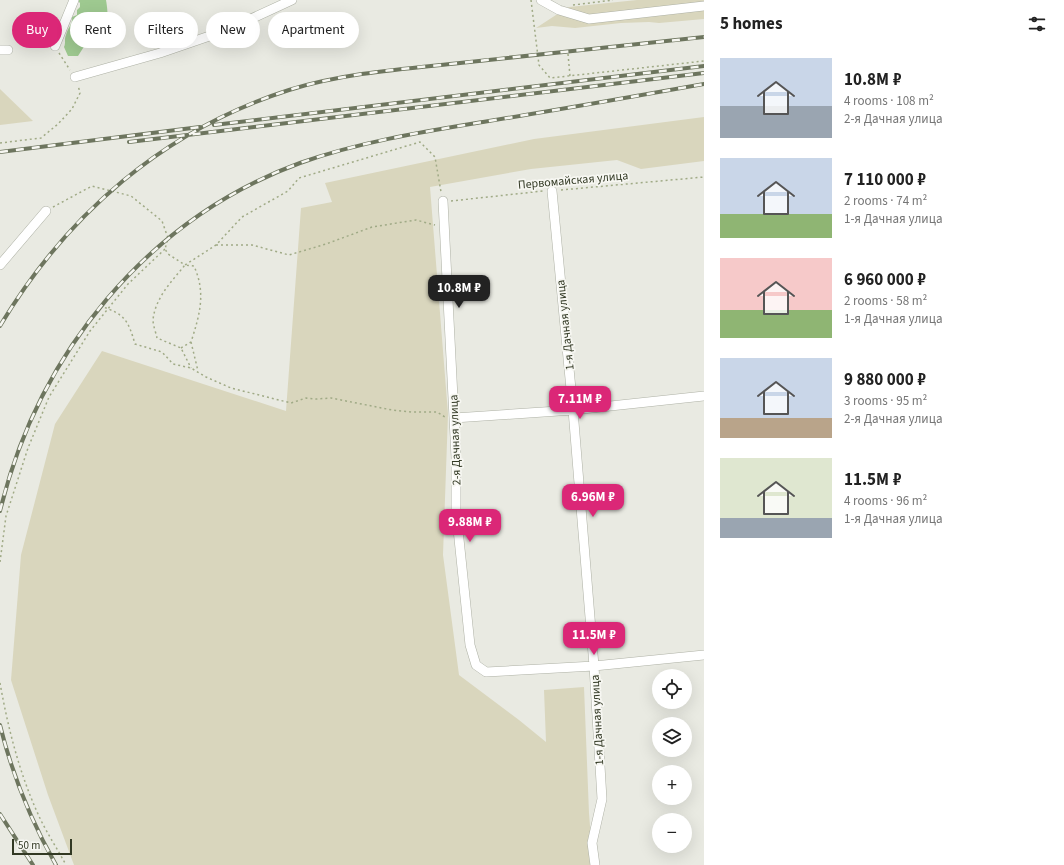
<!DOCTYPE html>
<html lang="en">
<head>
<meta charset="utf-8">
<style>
	:root { --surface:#fff; --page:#f6f6f6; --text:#222; --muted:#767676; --accent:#db2777 }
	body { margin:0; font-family:"Source Sans 3",sans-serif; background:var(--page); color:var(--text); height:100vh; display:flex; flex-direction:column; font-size:15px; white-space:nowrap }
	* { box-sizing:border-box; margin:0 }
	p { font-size:13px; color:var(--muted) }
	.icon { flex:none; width:22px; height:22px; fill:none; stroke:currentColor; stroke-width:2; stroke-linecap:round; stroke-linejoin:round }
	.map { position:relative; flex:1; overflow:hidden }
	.panel { display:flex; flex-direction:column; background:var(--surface); width:360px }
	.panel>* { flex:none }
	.banner { position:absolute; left:12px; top:12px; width:380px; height:36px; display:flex; gap:8px }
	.fabs { position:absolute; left:652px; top:669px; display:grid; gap:8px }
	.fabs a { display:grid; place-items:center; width:40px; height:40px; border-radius:50%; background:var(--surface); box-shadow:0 4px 16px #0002; font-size:20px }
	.scale { position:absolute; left:12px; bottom:10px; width:60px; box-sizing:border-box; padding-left:4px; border:2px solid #323924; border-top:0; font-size:11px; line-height:14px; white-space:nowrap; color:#323924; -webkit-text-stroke:3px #f7f7f2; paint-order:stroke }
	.price { position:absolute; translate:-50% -34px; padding:0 9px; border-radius:8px; background:var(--accent); color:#fff; font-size:13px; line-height:26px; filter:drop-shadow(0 1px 2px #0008) }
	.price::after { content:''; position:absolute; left:50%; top:24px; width:12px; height:9px; margin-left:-6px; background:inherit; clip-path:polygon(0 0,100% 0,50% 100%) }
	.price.active { background:#222; color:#fff }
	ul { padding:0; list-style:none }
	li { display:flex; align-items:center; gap:12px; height:100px; padding:0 16px }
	li span { display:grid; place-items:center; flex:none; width:112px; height:80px; border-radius:0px; color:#555 }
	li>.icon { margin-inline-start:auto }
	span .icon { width:48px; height:48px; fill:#fffc; stroke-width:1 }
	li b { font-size:17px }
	h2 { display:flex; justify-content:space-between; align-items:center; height:48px; padding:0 16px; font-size:17px }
	.tag { padding:0 14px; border-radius:18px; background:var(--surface); box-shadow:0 4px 16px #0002; font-size:14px; line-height:36px }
	.tag.active { background:var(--accent); color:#fff }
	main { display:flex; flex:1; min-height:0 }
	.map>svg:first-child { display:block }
	.green { fill:#d9d6bd }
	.water { fill:#9ec990 }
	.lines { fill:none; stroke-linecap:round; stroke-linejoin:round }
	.minor-casing { stroke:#aeb1a5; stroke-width:10 }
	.path { stroke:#a0aa86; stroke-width:1.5; stroke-dasharray:2 3; stroke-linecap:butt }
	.minor { stroke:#fff; stroke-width:9 }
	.rail-casing { stroke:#6d755e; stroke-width:4 }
	.rail { stroke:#f7f7f2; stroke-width:2.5; stroke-dasharray:8; stroke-linecap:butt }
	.labels { text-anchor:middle; stroke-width:3.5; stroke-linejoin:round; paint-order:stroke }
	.street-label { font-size:12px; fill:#323924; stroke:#f7f7f2 }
</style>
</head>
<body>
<main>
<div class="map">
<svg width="704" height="865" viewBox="0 0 704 865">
	<rect width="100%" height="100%" fill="#e9eae2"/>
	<path class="green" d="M637 0H704V3L590 16 566 9 569 7Z
		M704 8V19L659 23 649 22 621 23 575 28 552 26 536 28 559 13 588 21Z
		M0 89 33 121 0 125Z
		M704 117V161L641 169 617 160 531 169 430 187 448 414 443 555 459 675 519 720 546 742 544 690 584 687 589 813 593 865H74L48 795 11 680 21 555 55 424 102 351 286 411 301 208 332 202 325 183 534 139Z"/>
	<path class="water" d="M77 0H106C107 6 109 19 106 24 102 30 96 32 94 40L85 45 78 56H68L64 47C66 43 64 39 66 35 68 27 73 24 72 17L77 15V10L80 7V3Z"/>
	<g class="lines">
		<defs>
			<path id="minor" d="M541 0 559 10 589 19 704 6
				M55 46 74 0
				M0 50H8
				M75 77 160 53 227 30 292 0
				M552 191 573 410 594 666 602 799 592 843 595 865
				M443 201 456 457V510L470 645 476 665 486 672 594 666 704 655
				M0 265 46 211
				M454 418 573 410 704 396"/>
		</defs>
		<use href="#minor" class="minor-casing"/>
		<path class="path" d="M531 0 539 65 550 78 704 61
			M573 5 613 0
			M59 53 70 70
			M568 54 570 76
			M0 143 41 138 58 124 72 109 80 93 78 85
			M561 190 704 177
			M451 201 543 191
			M53 207 92 186 131 196 162 221 168 238 165 249 168 254 185 265 216 245 242 217 288 191 299 178 420 142 435 157 441 192
			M216 245H252L289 255 326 244 372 227 416 220 435 225
			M100 306C125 314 128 320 135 344L162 352 173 364 191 368 206 377 231 388 291 403 306 398 316 399 331 398 392 410 412 412H437L445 417
			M191 342 198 371
			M181 348 191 342C200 314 206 293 194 266L185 265C172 281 155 298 153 320 153 325 156 333 157 338L181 348 191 368
			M0 562 6 516 28 448 49 397 90 331 128 284 165 249
			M0 683C8 728 19 772 38 814 46 832 57 848 66 865"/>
		<use href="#minor" class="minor"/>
		<defs>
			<path id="rail" d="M214 125 704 66
				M129 142 704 73
				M0 152 200 127
				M0 326C67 214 164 130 289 90 344 73 403 69 460 63 541 54 623 46 704 37
				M0 511C38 354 147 219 300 163 359 142 422 132 483 122 557 110 631 97 704 84
				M0 725C12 774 31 821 56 865
				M0 814 33 865"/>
		</defs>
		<use href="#rail" class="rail-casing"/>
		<use href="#rail" class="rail"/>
	</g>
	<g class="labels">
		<g class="street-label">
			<text transform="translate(573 180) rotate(-5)" y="4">Первомайская улица</text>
			<text transform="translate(565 325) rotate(-96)" y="4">1-я Дачная улица</text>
			<text transform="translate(455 440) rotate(-92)" y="4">2-я Дачная улица</text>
			<text transform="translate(597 720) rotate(-93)" y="4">1-я Дачная улица</text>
		</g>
	</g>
</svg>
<div class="fabs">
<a><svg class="icon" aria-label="locate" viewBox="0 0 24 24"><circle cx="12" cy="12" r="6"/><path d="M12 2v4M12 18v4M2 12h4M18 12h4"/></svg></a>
<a><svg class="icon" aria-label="layers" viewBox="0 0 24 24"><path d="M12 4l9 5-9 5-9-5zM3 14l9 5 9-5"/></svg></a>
<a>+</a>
<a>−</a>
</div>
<div class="scale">50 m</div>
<b class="price active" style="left:459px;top:309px">10.8M ₽</b>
<b class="price" style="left:580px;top:420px">7.11M ₽</b>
<b class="price" style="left:593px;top:518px">6.96M ₽</b>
<b class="price" style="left:470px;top:543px">9.88M ₽</b>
<b class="price" style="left:594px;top:656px">11.5M ₽</b>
<div class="banner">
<a class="tag active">Buy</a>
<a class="tag">Rent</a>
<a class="tag">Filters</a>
<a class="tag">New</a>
<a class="tag">Apartment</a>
</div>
</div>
<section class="panel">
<h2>5 homes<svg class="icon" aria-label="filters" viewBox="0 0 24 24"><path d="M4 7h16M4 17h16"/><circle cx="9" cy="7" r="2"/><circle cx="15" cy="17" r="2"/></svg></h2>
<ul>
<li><span style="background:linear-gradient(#c9d6e8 60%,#9aa5b1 0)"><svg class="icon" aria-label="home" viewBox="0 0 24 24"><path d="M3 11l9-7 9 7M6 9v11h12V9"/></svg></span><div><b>10.8M ₽</b><p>4 rooms · 108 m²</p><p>2-я Дачная улица</p></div></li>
<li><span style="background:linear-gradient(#c9d6e8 70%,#8fb573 0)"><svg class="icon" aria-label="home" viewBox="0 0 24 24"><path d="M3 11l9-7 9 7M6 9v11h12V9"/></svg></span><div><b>7 110 000 ₽</b><p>2 rooms · 74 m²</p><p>1-я Дачная улица</p></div></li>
<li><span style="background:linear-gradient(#f6c9c9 65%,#8fb573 0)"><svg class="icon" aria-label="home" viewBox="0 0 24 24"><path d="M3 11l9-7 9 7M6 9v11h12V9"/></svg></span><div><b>6 960 000 ₽</b><p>2 rooms · 58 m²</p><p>1-я Дачная улица</p></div></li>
<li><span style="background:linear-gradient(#c9d6e8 75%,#b9a48a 0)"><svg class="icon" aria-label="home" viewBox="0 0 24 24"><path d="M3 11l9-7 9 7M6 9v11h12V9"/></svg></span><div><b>9 880 000 ₽</b><p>3 rooms · 95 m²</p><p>2-я Дачная улица</p></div></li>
<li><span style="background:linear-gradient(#dfe7d0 75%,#9aa5b1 0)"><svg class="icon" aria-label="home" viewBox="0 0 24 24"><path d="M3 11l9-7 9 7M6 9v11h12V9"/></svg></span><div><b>11.5M ₽</b><p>4 rooms · 96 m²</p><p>1-я Дачная улица</p></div></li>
</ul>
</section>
</main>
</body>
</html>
